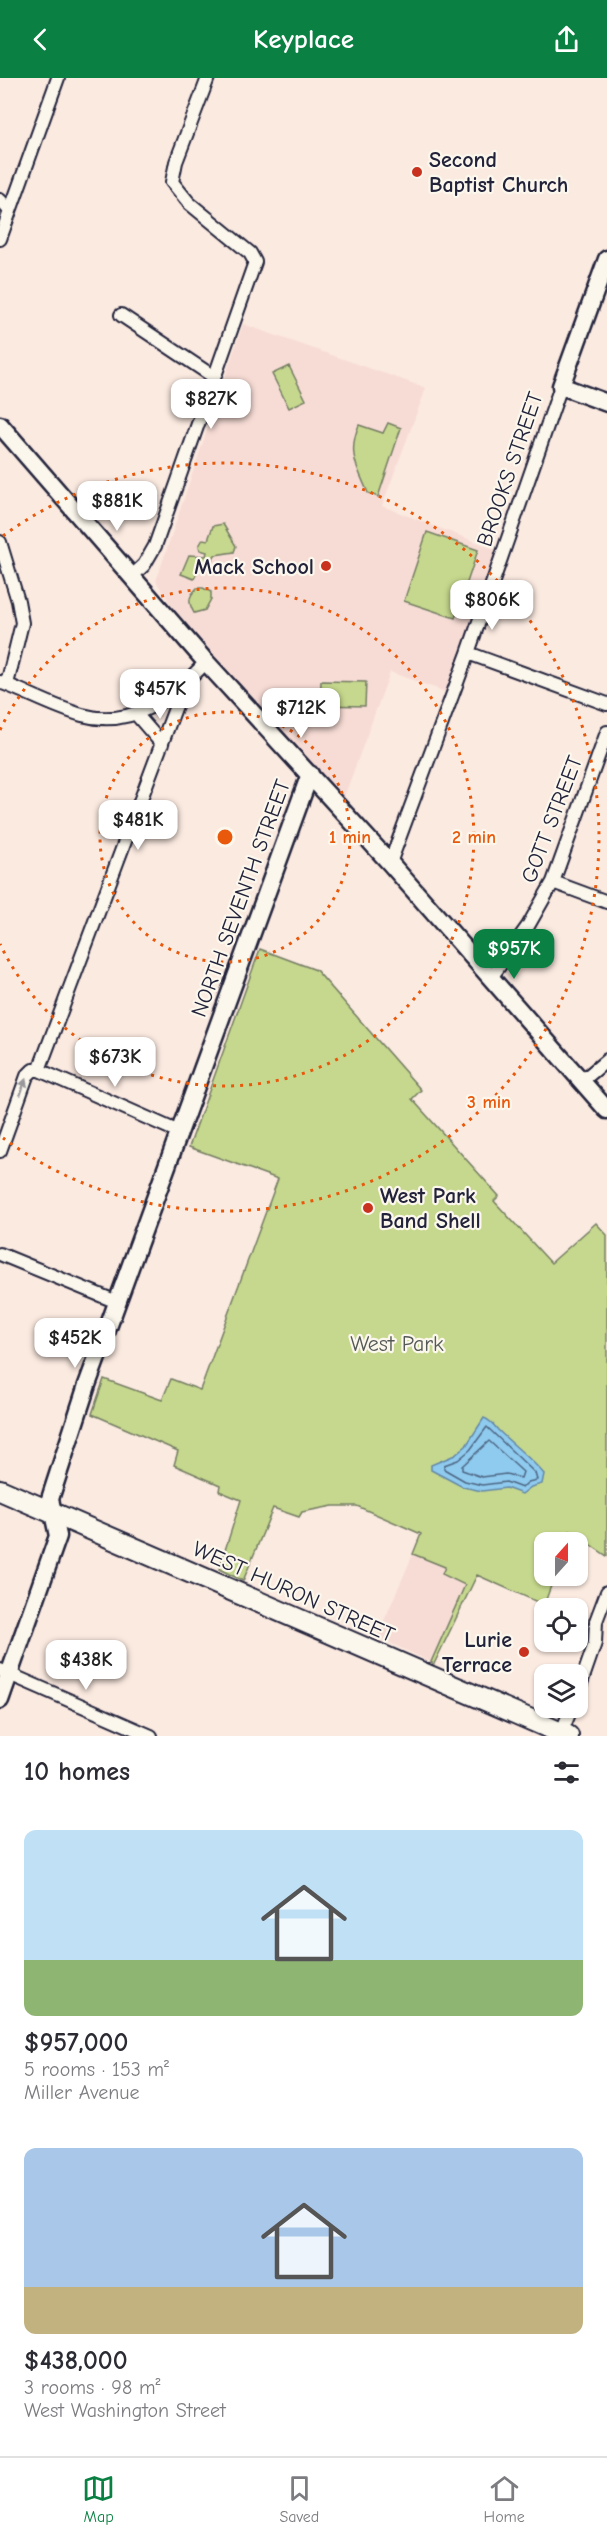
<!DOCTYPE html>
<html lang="en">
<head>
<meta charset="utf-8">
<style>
	:root { --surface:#fff; --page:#f2f2f3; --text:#2b2b33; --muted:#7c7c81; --line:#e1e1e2; --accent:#0b8043 }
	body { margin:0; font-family:"Comic Neue",sans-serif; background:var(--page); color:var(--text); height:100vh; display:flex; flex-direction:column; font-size:22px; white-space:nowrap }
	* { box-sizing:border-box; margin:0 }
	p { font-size:20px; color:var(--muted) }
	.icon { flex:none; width:33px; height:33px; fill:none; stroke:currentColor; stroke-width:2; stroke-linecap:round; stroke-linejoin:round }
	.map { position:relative; height:1658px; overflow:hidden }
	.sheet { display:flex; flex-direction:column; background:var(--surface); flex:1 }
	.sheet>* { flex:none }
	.needle { width:39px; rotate:21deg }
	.buttons { position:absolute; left:534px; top:1454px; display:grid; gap:12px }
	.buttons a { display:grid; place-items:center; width:54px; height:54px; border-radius:12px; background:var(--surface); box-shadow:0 2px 4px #0004; font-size:30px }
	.price { position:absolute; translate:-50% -51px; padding:0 14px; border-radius:12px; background:#fff; color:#222; font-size:20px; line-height:39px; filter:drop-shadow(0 2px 3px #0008) }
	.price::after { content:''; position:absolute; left:50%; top:36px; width:18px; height:14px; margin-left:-9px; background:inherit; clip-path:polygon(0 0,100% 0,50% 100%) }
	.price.on { background:var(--accent); color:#fff }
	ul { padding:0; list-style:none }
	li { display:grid; align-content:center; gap:12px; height:318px; padding:0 24px }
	li span { display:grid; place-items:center; height:186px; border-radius:12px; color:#555 }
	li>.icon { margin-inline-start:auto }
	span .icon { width:108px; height:108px; fill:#fffc; stroke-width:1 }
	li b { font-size:26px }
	h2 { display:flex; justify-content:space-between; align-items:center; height:72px; padding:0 24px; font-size:26px }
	header { display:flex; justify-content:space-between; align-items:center; height:78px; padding:0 24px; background:var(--accent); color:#fff; font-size:27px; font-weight:800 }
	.menu { display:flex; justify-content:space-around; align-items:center; height:84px; border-top:2px solid var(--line); background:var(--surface); font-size:16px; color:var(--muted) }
	.menu a { display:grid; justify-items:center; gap:3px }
	.menu .on { color:var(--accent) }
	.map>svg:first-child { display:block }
	.built { fill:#f7dcd5 }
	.green { fill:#c6d88d; stroke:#747d64; stroke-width:1.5 }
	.water { fill:#8fcbef; stroke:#6387a7; stroke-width:1.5 }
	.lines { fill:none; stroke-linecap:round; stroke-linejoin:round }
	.shore { stroke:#4e6683; stroke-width:1.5 }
	.street-casing { stroke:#22223b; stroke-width:16 }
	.secondary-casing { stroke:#22223b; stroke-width:21 }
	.primary-casing { stroke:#22223b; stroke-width:24 }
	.street { stroke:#fbf7ec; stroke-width:12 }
	.secondary { stroke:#fbf7ec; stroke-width:16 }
	.primary { stroke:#fbf7ec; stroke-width:20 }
	.oneway { fill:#99979c }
	.ring { fill:none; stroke:#e8590c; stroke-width:3; stroke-dasharray:3 6 }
	.poi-dot { fill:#c8321e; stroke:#fbf7ec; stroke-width:2 }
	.labels { text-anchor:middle; stroke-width:4.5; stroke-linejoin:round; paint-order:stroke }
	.poi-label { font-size:22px; font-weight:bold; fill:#22223b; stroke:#fbf7ec; text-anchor:start }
	.street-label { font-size:22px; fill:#22223b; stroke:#fbf7ec }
	.park-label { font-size:22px; fill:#535954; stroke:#fbf7ec }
	.centre { fill:#e8590c; stroke:#fbf7ec; stroke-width:3 }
	.ring-label { font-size:18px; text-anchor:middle; font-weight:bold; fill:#e8590c; stroke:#fbf7ec; stroke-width:4.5; stroke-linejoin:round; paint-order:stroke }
</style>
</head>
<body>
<header><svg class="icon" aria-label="back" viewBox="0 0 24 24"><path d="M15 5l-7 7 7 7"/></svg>Keyplace<svg class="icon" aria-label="share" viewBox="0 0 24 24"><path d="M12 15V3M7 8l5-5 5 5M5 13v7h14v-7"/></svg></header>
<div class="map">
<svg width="607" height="1658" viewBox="0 0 607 1658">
	<rect width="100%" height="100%" fill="#fbeae0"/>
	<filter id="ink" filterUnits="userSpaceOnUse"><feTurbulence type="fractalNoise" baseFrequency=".0167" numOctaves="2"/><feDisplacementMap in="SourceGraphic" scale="12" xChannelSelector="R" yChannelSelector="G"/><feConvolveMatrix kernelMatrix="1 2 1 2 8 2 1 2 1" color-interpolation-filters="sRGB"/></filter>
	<g filter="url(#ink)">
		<path class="built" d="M243 246 426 310 382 428 497 472 446 614 390 594 343 722 173 530 156 503Z
			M413 1476 446 1489 442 1496 465 1506 431 1584 377 1559Z"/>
		<path class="green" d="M289 288 306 322 289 330 272 296Z
			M388 345 401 350 378 419 368 415C357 389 347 375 359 347L383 355Z
			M223 446 236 468 234 474 215 477 211 484 201 486 194 501 181 496 189 477 206 478 207 474 200 472 199 468 203 461 208 462 213 448Z
			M427 454 478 472 455 540 404 523Z
			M197 510H203L211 514V521L205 532 194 535C188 524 188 519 197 510Z
			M321 603 366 604 365 628 320 627Z
			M260 871 316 892 421 1012 412 1021 499 1118 494 1123 551 1185 596 1145 607 1157V1478L570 1453 566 1464H544V1497H555L544 1527 477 1497 434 1586 431 1584 465 1507 442 1496 445 1489 413 1476 421 1456 357 1428H333L302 1434 299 1439 273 1430 243 1503 219 1491 241 1422 219 1413 220 1407 174 1387 178 1373 92 1336 104 1301 162 1322 171 1301 200 1312 278 1101 189 1069Z"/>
		<path class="water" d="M484 1340C490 1342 494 1347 498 1352 513 1367 531 1380 544 1396L542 1406 531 1409 522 1416 506 1410 482 1413 463 1409 431 1392V1387L455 1377 466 1368Z"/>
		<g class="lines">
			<path class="shore" d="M487 1349 535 1395 537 1402 528 1404 522 1410 506 1404 482 1407 465 1403 444 1391V1387L458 1382 470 1372Z
				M489 1363 523 1394 521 1400 506 1396 482 1399 462 1392V1388Z"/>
			<defs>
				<path id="street" d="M0 122 10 133
					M0 161 58 0
					M121 237 214 299
					M0 464 18 523 22 545 7 606
					M132 498 144 487 155 468 255 184 250 175 189 125 172 104 176 84 208 0
					M468 575 607 626
					M0 604C27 614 54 629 82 637 132 651 174 619 206 584
					M136 636 162 666
					M390 785 468 575 561 308
					M553 804 607 824
					M490 901 528 848 553 804 607 654
					M39 992 183 609
					M39 992 179 1054
					M582 1003 607 982
					M0 1073 27 998 33 992H39
					M0 1176 117 1224
					M0 1592 151 1658
					M578 1614 595 1565 596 1543 607 1514
					M561 1655 572 1629"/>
				<path id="secondary" d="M607 181 561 308 607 325
					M0 347 206 584 390 785 607 1032
					M0 1622 58 1458 50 1421 87 1307 310 696"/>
				<path id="primary" d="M0 1412 568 1658"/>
			</defs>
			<use href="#street" class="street-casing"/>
			<use href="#secondary" class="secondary-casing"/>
			<use href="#primary" class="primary-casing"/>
			<use href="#street" class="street"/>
			<use href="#secondary" class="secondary"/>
			<use href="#primary" class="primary"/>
		</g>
		<defs><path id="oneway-solid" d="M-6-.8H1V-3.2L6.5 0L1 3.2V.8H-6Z" transform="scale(1.5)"/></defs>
		<use class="oneway" href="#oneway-solid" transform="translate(23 1009) rotate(-71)"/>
	</g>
	<g class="ring">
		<circle cx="225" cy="759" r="125"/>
		<path d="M0 652A249 249 0 1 1 0 866"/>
		<path d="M3 458A374 374 0 1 1 3 1060"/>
	</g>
	<g class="poi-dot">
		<circle cx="417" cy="94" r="6"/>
		<circle cx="326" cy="488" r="6"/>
		<circle cx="368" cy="1130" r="6"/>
		<circle cx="524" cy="1574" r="6"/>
	</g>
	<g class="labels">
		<g class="poi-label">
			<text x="429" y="89">Second<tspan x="429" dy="25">Baptist Church</tspan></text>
			<text x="314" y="496" text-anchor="end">Mack School</text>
			<text x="380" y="1125">West Park<tspan x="380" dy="25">Band Shell</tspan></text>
			<text x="512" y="1569" text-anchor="end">Lurie<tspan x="512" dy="25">Terrace</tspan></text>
		</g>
		<g class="street-label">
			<text transform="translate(509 391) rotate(-71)" y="8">BROOKS STREET</text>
			<text transform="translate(551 741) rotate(-69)" y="8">GOTT STREET</text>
			<text transform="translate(240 820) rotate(-70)" y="8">NORTH SEVENTH STREET</text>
			<text transform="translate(294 1513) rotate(24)" y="8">WEST HURON STREET</text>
		</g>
		<g class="park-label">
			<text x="397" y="1273">West Park</text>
		</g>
	</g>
	<circle cx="225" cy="759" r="9" class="centre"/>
	<g class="ring-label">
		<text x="350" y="765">1 min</text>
		<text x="474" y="765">2 min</text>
		<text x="489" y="1030">3 min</text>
	</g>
</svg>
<div class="buttons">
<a><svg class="needle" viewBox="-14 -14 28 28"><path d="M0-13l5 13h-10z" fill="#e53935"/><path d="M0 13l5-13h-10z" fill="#7c7c81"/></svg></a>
<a><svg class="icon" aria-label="locate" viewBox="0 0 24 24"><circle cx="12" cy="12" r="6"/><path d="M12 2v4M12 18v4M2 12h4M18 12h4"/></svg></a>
<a><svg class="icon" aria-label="layers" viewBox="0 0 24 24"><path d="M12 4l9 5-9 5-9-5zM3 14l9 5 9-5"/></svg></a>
</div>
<b class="price" style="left:211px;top:352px">$827K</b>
<b class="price" style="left:117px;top:454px">$881K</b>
<b class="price" style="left:492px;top:553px">$806K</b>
<b class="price" style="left:160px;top:642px">$457K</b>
<b class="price" style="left:301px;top:661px">$712K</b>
<b class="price" style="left:138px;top:773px">$481K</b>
<b class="price on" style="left:514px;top:902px">$957K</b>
<b class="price" style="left:115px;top:1010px">$673K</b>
<b class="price" style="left:75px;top:1291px">$452K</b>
<b class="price" style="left:86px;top:1613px">$438K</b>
</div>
<section class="sheet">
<h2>10 homes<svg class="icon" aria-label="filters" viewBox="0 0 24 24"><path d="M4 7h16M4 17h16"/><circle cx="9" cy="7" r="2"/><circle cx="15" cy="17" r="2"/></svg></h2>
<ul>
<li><span style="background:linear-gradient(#bfe0f5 70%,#8fb573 0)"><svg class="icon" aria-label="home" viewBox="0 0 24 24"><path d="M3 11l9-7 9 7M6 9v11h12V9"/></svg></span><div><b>$957,000</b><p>5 rooms · 153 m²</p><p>Miller Avenue</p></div></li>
<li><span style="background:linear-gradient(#a9c7e8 75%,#c2b280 0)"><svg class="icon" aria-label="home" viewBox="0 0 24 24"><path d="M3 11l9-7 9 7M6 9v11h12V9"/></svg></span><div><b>$438,000</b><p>3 rooms · 98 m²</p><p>West Washington Street</p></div></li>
</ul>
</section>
<nav class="menu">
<a class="on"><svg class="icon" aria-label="map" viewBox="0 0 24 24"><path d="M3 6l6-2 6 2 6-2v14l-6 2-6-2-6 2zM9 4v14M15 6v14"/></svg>Map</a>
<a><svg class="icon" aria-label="saved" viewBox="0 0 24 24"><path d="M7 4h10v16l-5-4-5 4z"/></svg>Saved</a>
<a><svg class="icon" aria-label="home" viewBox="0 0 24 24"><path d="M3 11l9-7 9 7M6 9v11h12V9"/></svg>Home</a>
</nav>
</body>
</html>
